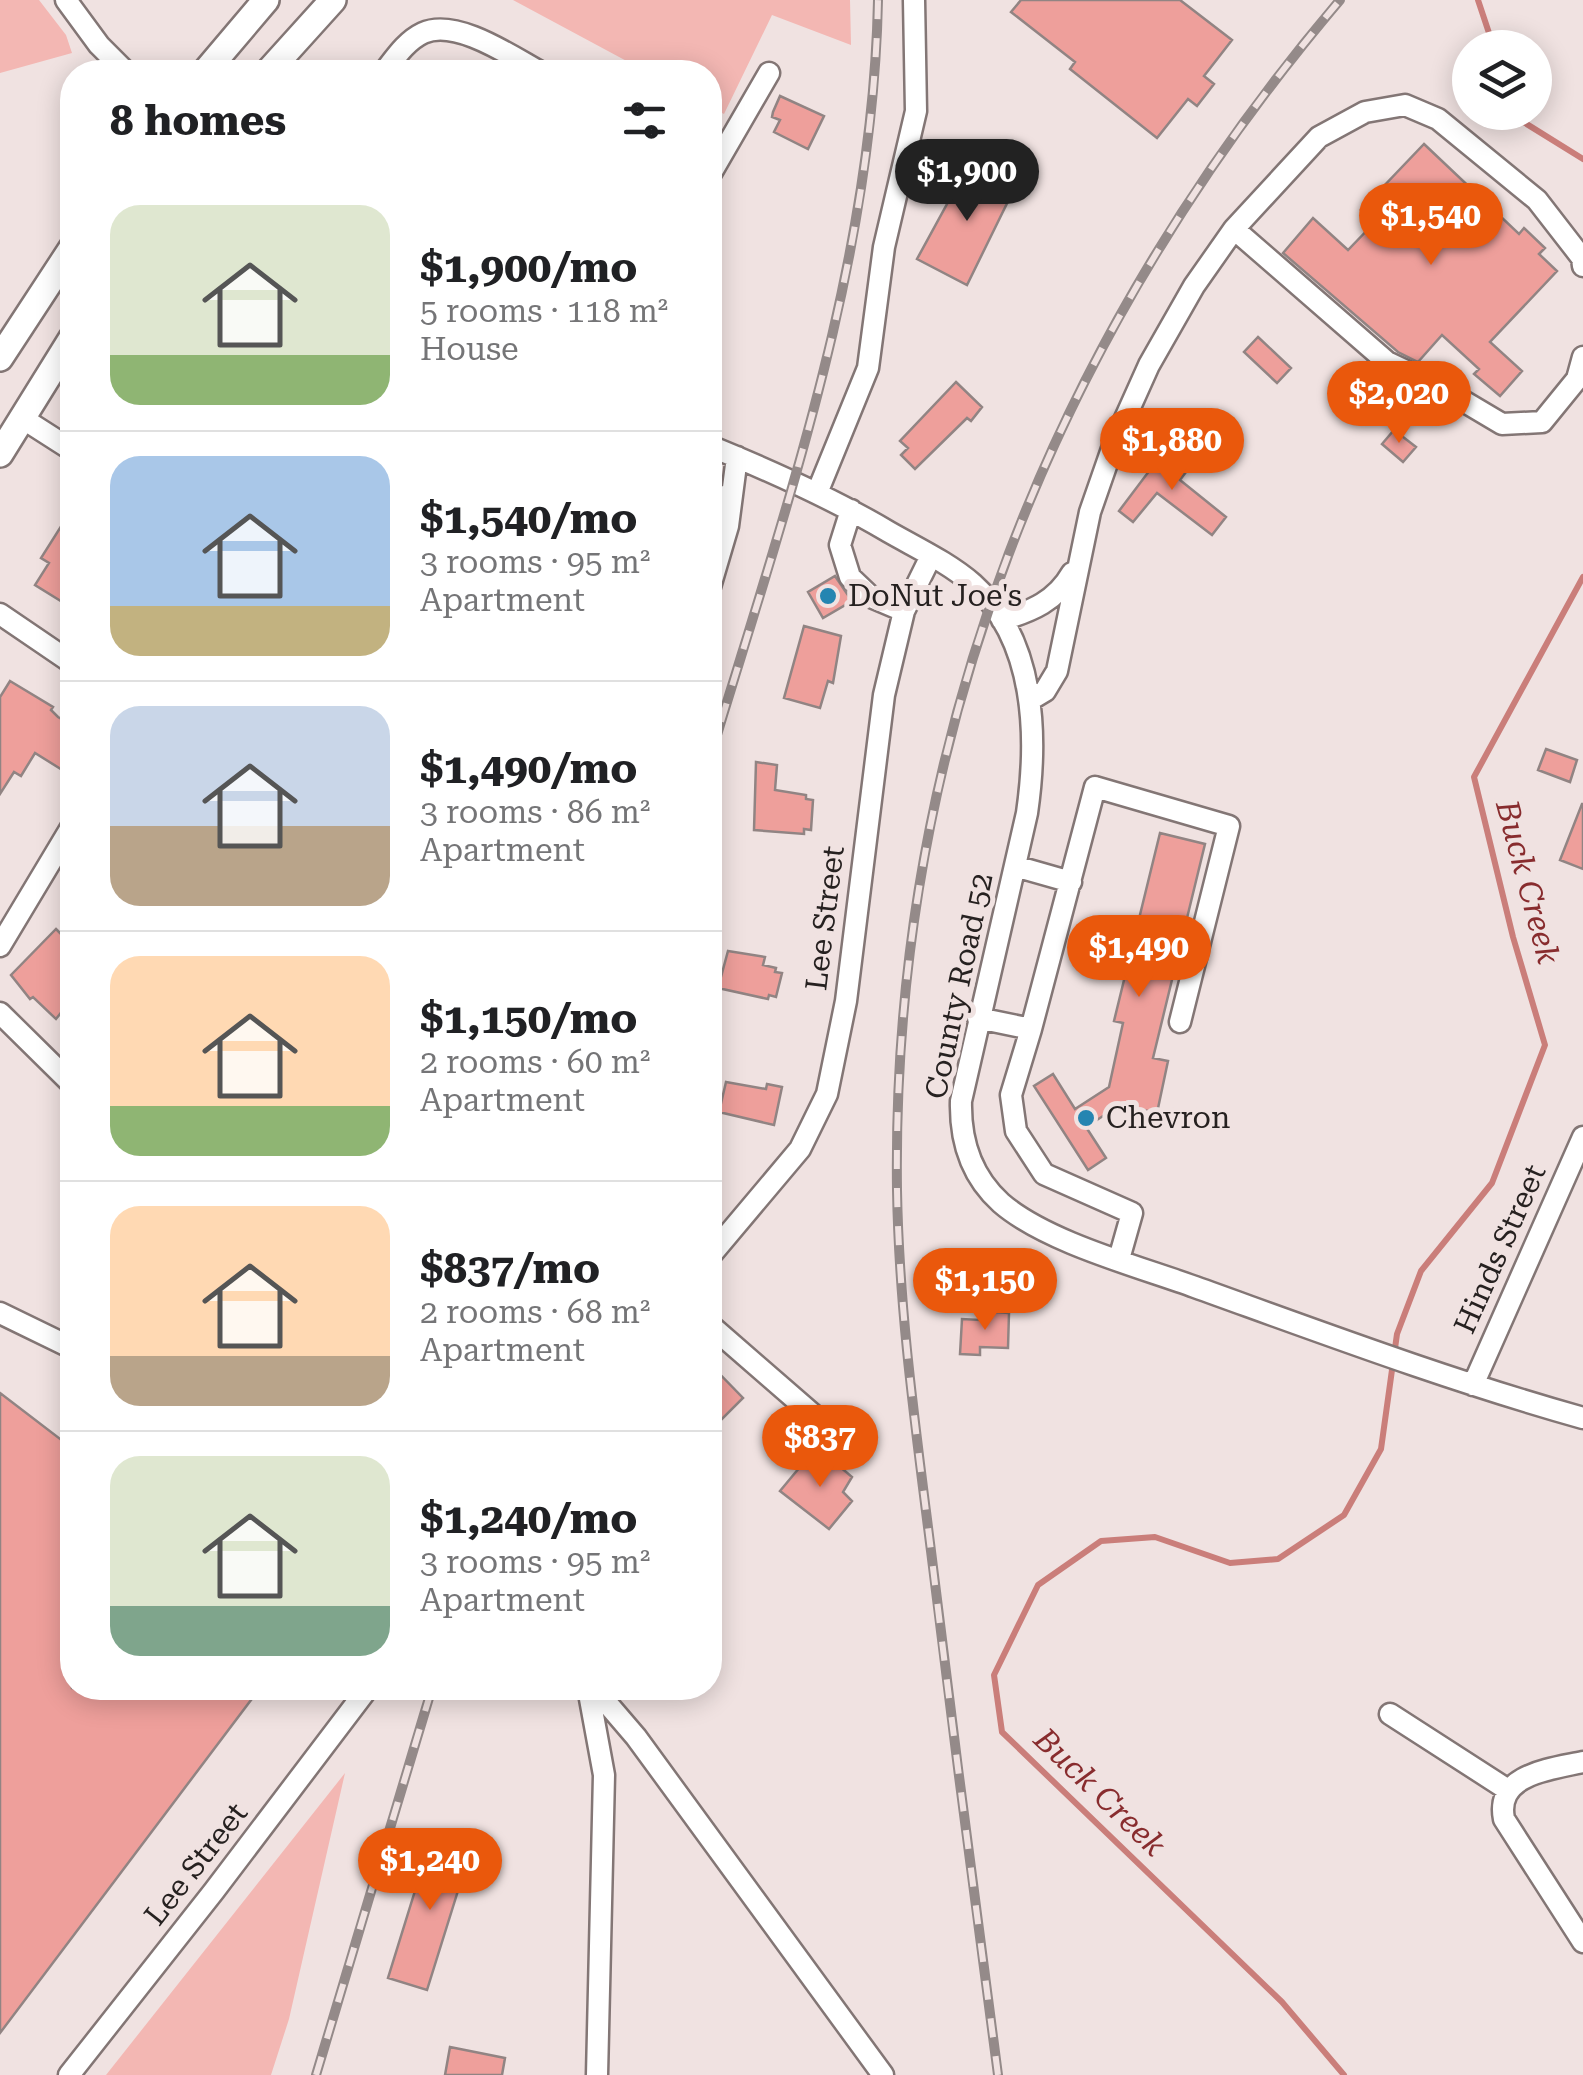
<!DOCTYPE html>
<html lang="en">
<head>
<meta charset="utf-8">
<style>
	:root { --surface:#fff; --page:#f6f6f6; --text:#202124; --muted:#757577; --line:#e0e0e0; --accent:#ea580c }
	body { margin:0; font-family:"Roboto Serif",serif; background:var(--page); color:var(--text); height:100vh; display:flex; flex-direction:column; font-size:38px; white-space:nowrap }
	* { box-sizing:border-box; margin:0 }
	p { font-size:32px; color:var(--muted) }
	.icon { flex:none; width:55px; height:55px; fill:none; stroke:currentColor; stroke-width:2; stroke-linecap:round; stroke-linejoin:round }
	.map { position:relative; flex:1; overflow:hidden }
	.drawer { position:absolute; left:60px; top:60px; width:662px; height:1640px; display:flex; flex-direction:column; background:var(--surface); border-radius:40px; box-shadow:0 5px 25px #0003 }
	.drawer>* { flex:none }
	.tools { position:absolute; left:1452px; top:30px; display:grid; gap:20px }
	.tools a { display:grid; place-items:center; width:100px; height:100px; border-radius:50%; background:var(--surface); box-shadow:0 5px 25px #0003; font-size:50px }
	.price { position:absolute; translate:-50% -85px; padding:0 22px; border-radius:35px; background:var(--accent); color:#fff; font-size:32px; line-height:65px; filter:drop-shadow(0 2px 5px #0008) }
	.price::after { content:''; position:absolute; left:50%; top:60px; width:30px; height:22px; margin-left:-15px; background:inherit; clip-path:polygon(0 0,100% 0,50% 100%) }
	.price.active { background:#222; color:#fff }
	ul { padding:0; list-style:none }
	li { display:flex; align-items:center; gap:30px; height:250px; padding:0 50px }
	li+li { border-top:2px solid var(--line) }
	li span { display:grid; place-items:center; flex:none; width:280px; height:200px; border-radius:30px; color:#555 }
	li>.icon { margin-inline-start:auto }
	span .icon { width:120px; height:120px; fill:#fffc; stroke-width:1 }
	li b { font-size:42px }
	h2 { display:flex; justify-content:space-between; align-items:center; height:120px; padding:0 50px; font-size:42px }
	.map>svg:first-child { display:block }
	.green { fill:#f3b7b3 }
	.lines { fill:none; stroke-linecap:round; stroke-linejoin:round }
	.stream { stroke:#ca7e7a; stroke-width:6 }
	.building { fill:#ee9f9b; stroke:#918483; stroke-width:2.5 }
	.minor-casing { stroke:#837675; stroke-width:25 }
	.major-casing { stroke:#837675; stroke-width:30 }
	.minor { stroke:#fff; stroke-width:20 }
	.major { stroke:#fff; stroke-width:25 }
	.rail-casing { stroke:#948a89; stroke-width:10 }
	.rail { stroke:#f0e2e1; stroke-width:6; stroke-dasharray:19; stroke-linecap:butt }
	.poi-dot { fill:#2585b1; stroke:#f0e2e1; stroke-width:4 }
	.labels { text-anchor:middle; stroke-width:10; stroke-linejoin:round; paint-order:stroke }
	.poi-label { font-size:30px; fill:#262120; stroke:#f0e2e1; text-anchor:start }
	.street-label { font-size:30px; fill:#262120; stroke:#f0e2e1 }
	.water-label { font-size:32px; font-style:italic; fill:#882c2e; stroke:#f0e2e1 }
</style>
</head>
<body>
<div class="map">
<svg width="1583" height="2075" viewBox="0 0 1583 2075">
	<rect width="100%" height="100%" fill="#f0e2e1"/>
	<path class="green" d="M0 0H39L66 35 72 53 0 73Z
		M513 0H850L851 45 772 15 724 114 710 107V72H647Z
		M345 1773 289 2019 271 2075H106Z"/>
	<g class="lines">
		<path class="stream" d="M1478 0 1494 48
			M1515 112 1517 118 1583 159
			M1344 2075 1282 2002 1002 1732 994 1675 1038 1585 1101 1541 1155 1537 1230 1563 1278 1559 1344 1515 1381 1449 1397 1334 1421 1271 1492 1183 1545 1045 1513 937 1474 777 1583 577"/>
	</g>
	<path class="building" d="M1021 0H1180L1232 40 1204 76 1214 84 1197 106 1188 99 1157 138 1070 69 1075 62 1011 12Z
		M780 96 824 116 808 149 774 132 780 120 772 117 773 112Z
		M1424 144 1519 234 1524 228 1545 248 1539 254 1557 271 1490 342 1522 371 1500 396 1474 374 1479 369 1442 335 1418 362 1398 352 1283 253 1313 218 1348 250 1374 223 1361 210Z
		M970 162 1016 185 967 285 917 259Z
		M1258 337 1291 368 1277 383 1244 352Z
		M956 382 982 407 971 421 967 418 915 469 901 455 908 448 900 441Z
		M1394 430 1416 447 1403 462 1382 444Z
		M1168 446 1188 463 1189 468 1180 480 1226 517 1212 535 1157 493 1133 522 1119 511Z
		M72 509V589L64 603 35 585 49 563 41 558Z
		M835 576 852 601 823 618 808 592Z
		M804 626 841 636 833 683 828 681 820 708 784 698Z
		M10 681 53 707 51 710 58 717 72 725V776L35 753 21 776 14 772 0 794V697Z
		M1546 749 1577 760 1570 782 1538 770Z
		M756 762 777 765 775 790 806 795V799L813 800 811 830 804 829V834L754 830Z
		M1582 804H1583V869L1560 860Z
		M1160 833 1205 844 1153 1058 1168 1061 1157 1113 1120 1105 1086 1127 1106 1158 1088 1170 1034 1086 1053 1074 1075 1109 1109 1087 1123 1023 1114 1021Z
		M56 929 72 945V1027L60 1014 56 1019 33 997 30 999 11 975Z
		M728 951 765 957 763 965 776 968 775 972 782 973 776 997 769 995 768 999 718 988Z
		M726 1082 766 1089 767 1084 782 1087 774 1125 719 1112Z
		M981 1311 1009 1313 1008 1348 980 1347V1355L960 1354 962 1319 980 1320Z
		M710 1364 743 1398 710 1431Z
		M0 1393 72 1448V1688H260L0 2033Z
		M825 1454 852 1477 843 1492 852 1501 829 1529 780 1491 805 1461 812 1466Z
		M432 1836 471 1849 427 1990 388 1978Z
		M450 2047 505 2058 502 2075H445Z"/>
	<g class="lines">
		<defs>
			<path id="minor" d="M66 0 99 45 126 72
				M384 72C395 58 406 41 423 33 456 18 511 56 540 72
				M710 175 769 73
				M1234 229 1387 362 1438 386 1502 424 1542 422 1577 379 1583 357
				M22 418 72 450
				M710 446C771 471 832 498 889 532 917 548 949 563 973 584 1036 640 1038 737 1027 813L961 1101C960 1140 971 1176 1001 1203 1046 1242 1137 1266 1195 1287 1323 1333 1451 1381 1583 1418
				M710 492 730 500
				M817 493 868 368 884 247 916 111 914 0
				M851 510 840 545 850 577 871 597 904 611
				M710 587 728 526 737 457
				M0 614 72 663
				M1002 620C1032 611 1056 601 1072 573
				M1030 700 1045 691 1057 671 1090 512 1114 443 1149 365 1194 286 1234 229 1319 137 1365 112 1405 105 1438 119 1537 200 1582 258 1583 266
				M1015 866 1071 882
				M0 946 72 826
				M0 1013 72 1084
				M978 1018 1031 1029 1011 1095 1016 1131 1044 1174 1132 1213 1119 1259
				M1031 1029 1095 787 1229 826 1180 1022
				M710 1256 800 1149 827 1094 846 1001 884 695 904 611 931 556
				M0 1313 72 1348
				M710 1325 840 1438
				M1473 1385 1583 1137
				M588 1688 604 1775 597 2075
				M594 1688 636 1737 883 2075
				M1390 1714 1508 1790
				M1583 1762C1551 1769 1495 1774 1504 1819L1583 1942
				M69 2075 214 1891 368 1688"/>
			<path id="major" d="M205 72 266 0
				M268 72 333 0
				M0 358 72 248
				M0 454 72 338"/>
		</defs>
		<use href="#minor" class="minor-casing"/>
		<use href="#major" class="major-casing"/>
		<use href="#minor" class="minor"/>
		<use href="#major" class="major"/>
		<defs>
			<path id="rail" d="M710 758C785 509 873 262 878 0
				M316 2075 432 1688
				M998 2075C975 1900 952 1726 931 1551 916 1431 899 1311 897 1190 891 743 1053 338 1340 0"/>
		</defs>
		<use href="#rail" class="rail-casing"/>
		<use href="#rail" class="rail"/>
	</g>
	<g class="poi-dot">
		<circle cx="828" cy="596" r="10"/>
		<circle cx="1086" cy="1118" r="10"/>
	</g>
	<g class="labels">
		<g class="poi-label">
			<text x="848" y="606">DoNut Joe's</text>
			<text x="1106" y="1128">Chevron</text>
		</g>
		<g class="street-label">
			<text transform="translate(825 918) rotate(-83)" y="10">Lee Street</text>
			<text transform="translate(959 986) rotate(-78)" y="10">County Road 52</text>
			<text transform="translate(1500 1249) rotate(-66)" y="10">Hinds Street</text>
			<text transform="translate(196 1864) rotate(-52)" y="10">Lee Street</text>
		</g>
		<g class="water-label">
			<text transform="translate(1528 882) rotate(75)" y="11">Buck Creek</text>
			<text transform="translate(1100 1792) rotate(44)" y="11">Buck Creek</text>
		</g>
	</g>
</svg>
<div class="tools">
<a><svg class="icon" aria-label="layers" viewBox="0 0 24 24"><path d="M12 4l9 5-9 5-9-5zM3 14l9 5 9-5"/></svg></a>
</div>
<b class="price active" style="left:967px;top:224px">$1,900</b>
<b class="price" style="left:1431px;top:268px">$1,540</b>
<b class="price" style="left:1399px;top:446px">$2,020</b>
<b class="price" style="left:1172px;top:493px">$1,880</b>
<b class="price" style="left:1139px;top:1000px">$1,490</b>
<b class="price" style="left:985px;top:1333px">$1,150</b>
<b class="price" style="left:820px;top:1490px">$837</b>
<b class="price" style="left:430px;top:1913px">$1,240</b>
<section class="drawer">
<h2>8 homes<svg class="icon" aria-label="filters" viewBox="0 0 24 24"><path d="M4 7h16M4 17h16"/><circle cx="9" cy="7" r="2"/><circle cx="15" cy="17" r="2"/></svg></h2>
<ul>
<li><span style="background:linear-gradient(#dfe7d0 75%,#8fb573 0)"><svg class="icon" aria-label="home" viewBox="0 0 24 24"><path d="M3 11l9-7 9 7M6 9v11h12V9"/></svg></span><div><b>$1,900/mo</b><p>5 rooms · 118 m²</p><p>House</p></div></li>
<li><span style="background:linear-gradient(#a9c7e8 75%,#c2b280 0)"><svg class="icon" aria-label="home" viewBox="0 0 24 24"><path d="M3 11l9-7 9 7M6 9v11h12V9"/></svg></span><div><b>$1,540/mo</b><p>3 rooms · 95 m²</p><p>Apartment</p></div></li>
<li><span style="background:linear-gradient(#c9d6e8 60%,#b9a48a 0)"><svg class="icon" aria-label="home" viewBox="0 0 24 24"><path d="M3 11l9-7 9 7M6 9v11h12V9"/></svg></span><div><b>$1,490/mo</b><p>3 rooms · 86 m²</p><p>Apartment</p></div></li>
<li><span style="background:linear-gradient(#ffd9b3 75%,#8fb573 0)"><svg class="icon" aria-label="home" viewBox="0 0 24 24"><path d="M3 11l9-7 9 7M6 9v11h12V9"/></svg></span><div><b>$1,150/mo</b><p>2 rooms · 60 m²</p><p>Apartment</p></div></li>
<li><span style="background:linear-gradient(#ffd9b3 75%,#b9a48a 0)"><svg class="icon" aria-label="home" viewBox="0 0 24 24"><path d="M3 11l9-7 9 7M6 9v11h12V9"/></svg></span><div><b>$837/mo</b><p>2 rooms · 68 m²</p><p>Apartment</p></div></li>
<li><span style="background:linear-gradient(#dfe7d0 75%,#7fa58c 0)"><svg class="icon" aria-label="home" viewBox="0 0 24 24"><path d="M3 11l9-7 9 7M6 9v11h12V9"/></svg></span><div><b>$1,240/mo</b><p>3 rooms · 95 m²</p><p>Apartment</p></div></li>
</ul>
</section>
</div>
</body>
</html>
